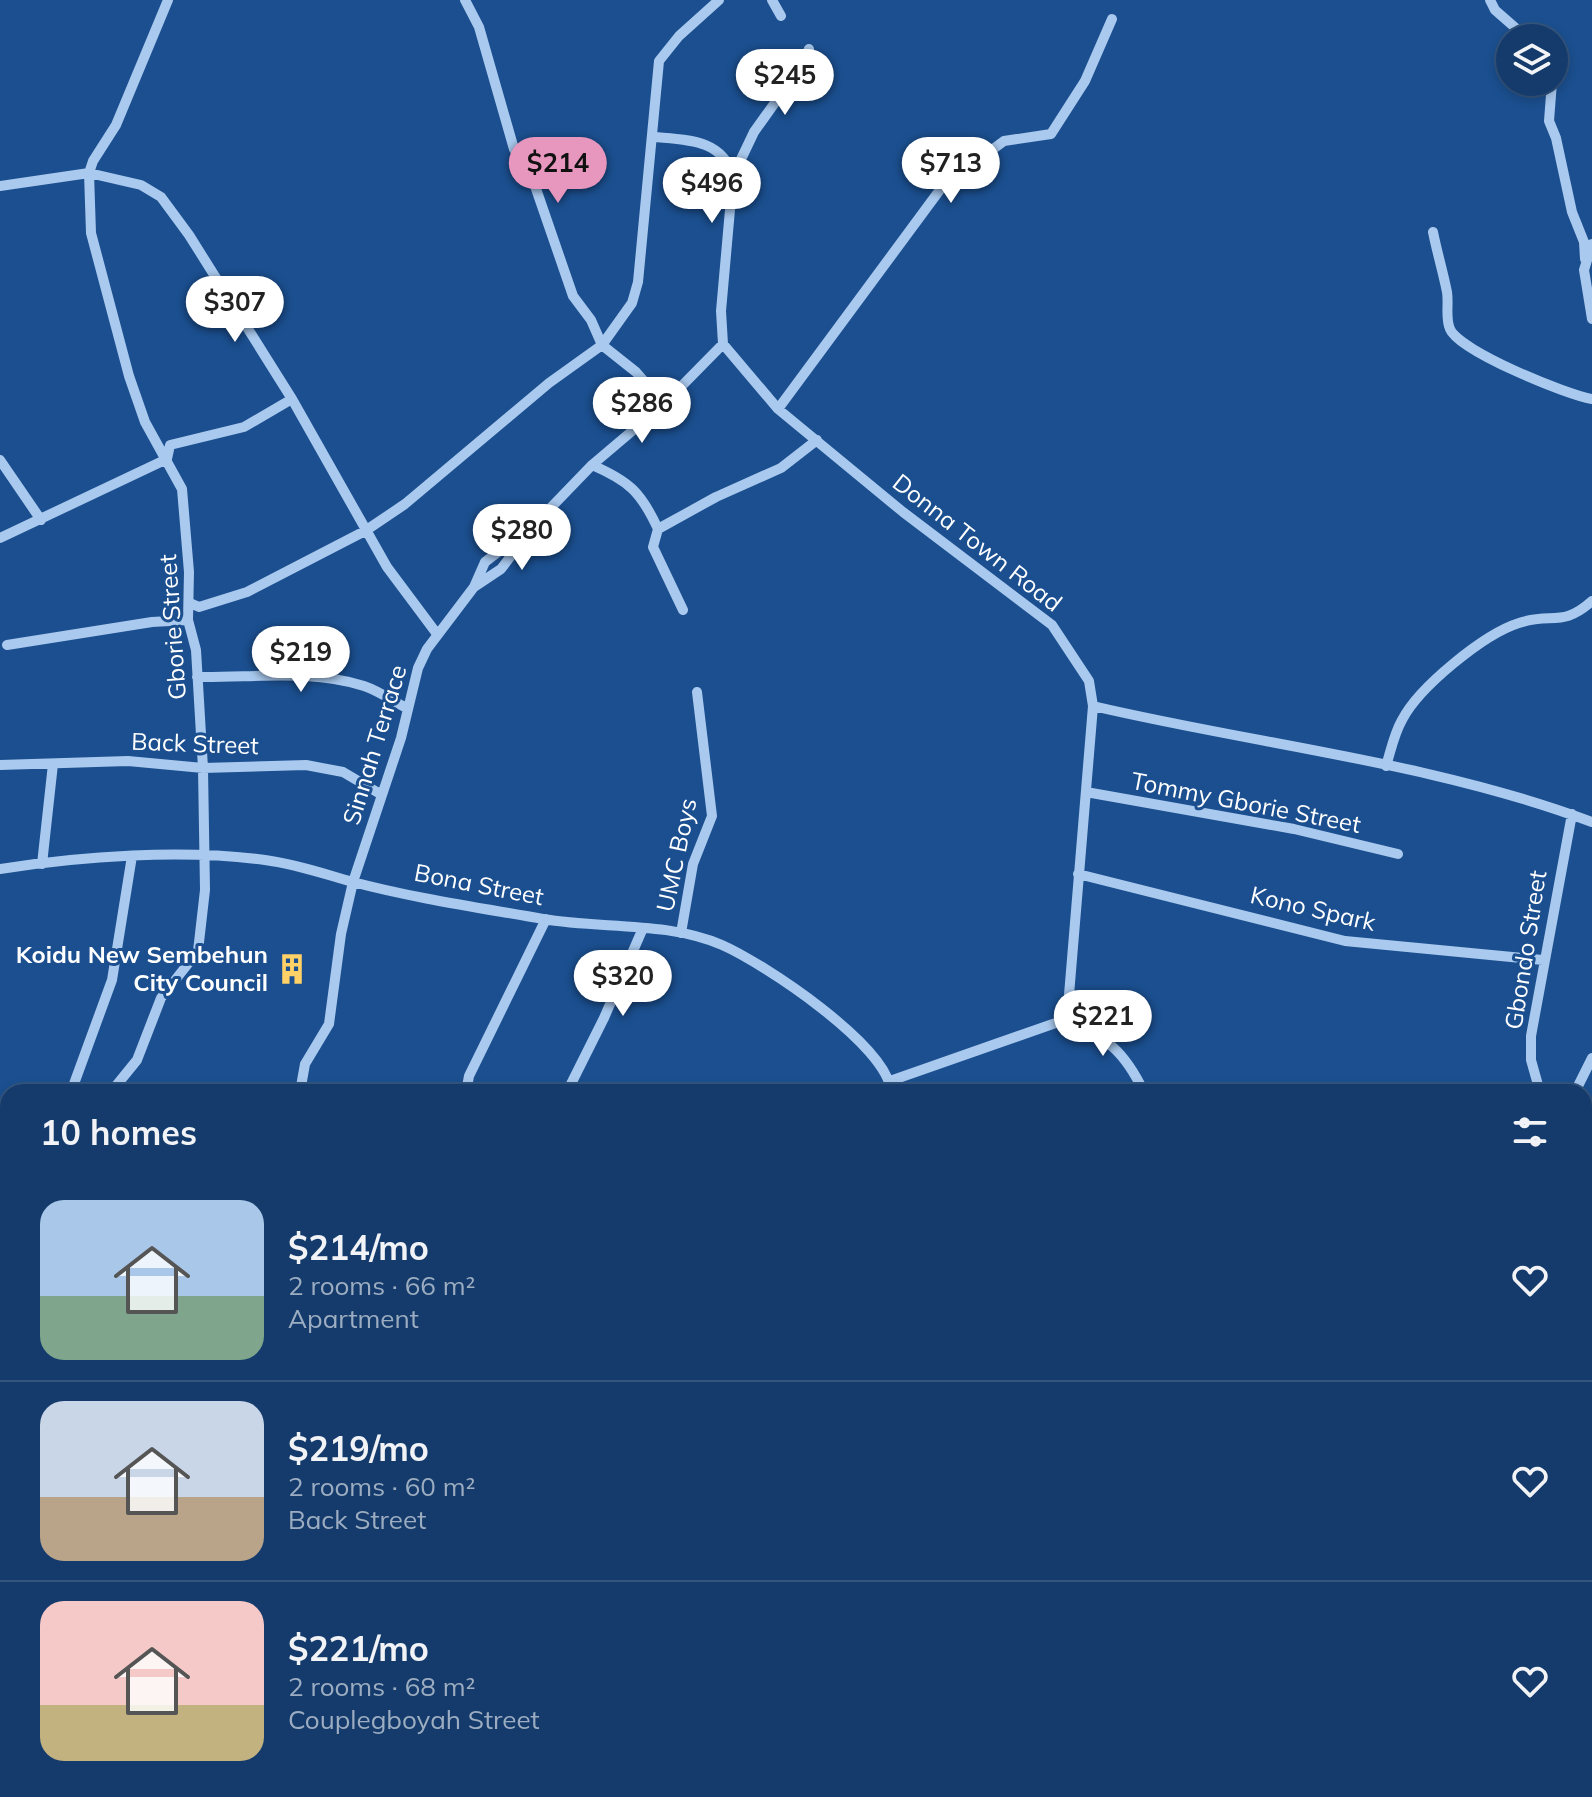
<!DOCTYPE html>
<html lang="en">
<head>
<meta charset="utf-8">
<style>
	:root { --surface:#143b6b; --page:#1d4271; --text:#f1f3f6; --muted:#9dadc1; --line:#33557e; --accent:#e797bd }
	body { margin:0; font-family:Mulish,sans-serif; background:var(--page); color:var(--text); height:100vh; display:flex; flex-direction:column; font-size:30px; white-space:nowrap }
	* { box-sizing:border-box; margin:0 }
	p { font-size:26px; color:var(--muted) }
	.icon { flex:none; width:44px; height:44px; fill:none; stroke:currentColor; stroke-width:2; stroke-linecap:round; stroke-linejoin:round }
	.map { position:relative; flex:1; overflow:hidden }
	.sheet { position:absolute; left:0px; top:1084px; width:1592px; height:714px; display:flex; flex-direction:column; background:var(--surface); border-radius:24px 24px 0 0; box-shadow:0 4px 12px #0003,0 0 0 2px var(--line) }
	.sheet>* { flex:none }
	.fabs { position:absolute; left:1496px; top:24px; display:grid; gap:16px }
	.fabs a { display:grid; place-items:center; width:72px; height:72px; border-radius:50%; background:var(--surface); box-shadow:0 4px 12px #0003,0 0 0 2px var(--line); font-size:40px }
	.price { position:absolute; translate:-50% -68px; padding:0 18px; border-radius:28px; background:#fff; color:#222; font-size:26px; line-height:52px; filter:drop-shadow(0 2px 4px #0008) }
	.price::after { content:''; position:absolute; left:50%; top:48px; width:24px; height:18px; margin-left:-12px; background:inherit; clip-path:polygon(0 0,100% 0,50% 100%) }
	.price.active { background:var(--accent); color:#111 }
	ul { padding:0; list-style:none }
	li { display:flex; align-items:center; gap:24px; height:200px; padding:0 40px }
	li+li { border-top:2px solid var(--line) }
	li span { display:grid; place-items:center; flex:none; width:224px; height:160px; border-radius:24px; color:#555 }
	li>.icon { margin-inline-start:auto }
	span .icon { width:96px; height:96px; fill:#fffc; stroke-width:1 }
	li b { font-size:34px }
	h2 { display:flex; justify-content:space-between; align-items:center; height:96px; padding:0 40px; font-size:34px }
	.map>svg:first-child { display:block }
	.green { fill:#2e69ad }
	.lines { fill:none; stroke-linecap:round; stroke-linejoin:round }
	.minor { stroke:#a9c9ee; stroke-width:10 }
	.major { stroke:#f0f6ff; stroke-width:12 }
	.labels { text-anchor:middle; stroke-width:6; stroke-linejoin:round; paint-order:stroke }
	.street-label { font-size:24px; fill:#fff; stroke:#1b4f8f }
	.poi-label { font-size:24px; font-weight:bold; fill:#fff; stroke:#1b4f8f; text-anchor:end }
</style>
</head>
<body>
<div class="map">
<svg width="1592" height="1797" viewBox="0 0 1592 1797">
	<rect width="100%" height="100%" fill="#1b4f8f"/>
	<path class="green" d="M856 1790H1151L1158 1797H854Z"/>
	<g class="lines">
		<path class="minor" d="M465 0 479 27 514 149 533 180 573 296 591 320 602 345 636 372 664 404
			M772 0 781 16
			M1490 0 1495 10 1527 38
			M1552 82 1549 121 1556 138 1572 212 1584 242 1585 259
			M654 137C687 140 722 139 733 176L721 311 723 344
			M733 176 754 132 801 66 809 49
			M0 186 89 173 141 185 161 197 189 235 292 399 387 567 437 634
			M1433 232C1437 252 1443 272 1447 292 1449 304 1445 318 1450 329 1459 351 1567 395 1592 399
			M1592 244 1584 270 1592 319
			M723 344 778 409 903 512 1052 625 1089 681 1093 706 1067 1019
			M778 409 942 187 1004 141 1051 134 1085 81 1112 19
			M0 460 41 520
			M592 465C629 481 641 492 658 529
			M0 538 167 459 170 445 244 427 292 399
			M474 587 501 569 536 523 592 465 664 404 723 344
			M190 603 199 607 247 592 365 531 405 504 549 383 602 345 632 303 638 282 659 61 679 36 719 0
			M683 610 653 547 658 529 716 497 781 468 817 440
			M7 645 152 622 188 620
			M197 677C252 678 311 669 364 686 379 691 393 701 408 709
			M1093 706C1259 745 1432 762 1592 822
			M0 765 128 761 203 768 306 765 343 772 382 795
			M1386 766C1391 750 1394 734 1402 720 1419 687 1484 634 1519 623 1552 612 1562 628 1592 601
			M1086 792 1294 829 1398 854
			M42 864 53 764
			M0 869C82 856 183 849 265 860 296 864 324 874 353 882 413 898 481 908 543 919 602 929 666 921 722 945 763 963 889 1046 891 1092
			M1078 874 1345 941 1543 960
			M681 933 693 864 712 816 697 692
			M1067 1019C1108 1040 1123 1049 1144 1092
			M890 1081 1067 1019
			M71 1092 112 980 132 856
			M111 1092 137 1060 161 998 198 951 205 890 203 768 196 650 188 620 189 572 182 489 145 422 129 376 91 233 89 173 93 161 116 125 168 0
			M300 1092 305 1064 329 1024 341 934 353 882 401 738 418 668 427 649 474 587 485 562 536 523
			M466 1092 469 1076 546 919
			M567 1092 604 1018 643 928
			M1540 1092 1531 1060V1036L1572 814
			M1575 1092 1592 1058
			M0 1157 8 1160
			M1584 1215 1592 1240
			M0 1223 8 1221
			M1584 1365H1592
			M1584 1461 1592 1462
			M0 1497 8 1482
			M0 1537H8
			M1584 1696H1592
			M260 1797 288 1790
			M506 1797 520 1790
			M673 1797 674 1790"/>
		<path class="major" d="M1584 1580 1592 1581
			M1584 1590H1592
			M0 1748 8 1746
			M1437 1797V1790"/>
	</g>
	<defs>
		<symbol id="building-bare" viewBox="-9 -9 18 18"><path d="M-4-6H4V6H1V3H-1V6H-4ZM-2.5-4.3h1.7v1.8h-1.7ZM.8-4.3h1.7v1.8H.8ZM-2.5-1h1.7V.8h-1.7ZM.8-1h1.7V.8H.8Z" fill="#ffd166" stroke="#1b4f8f" stroke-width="2.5" paint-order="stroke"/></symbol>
	</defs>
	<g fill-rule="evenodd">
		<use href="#building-bare" x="270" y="947" width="44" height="44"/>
	</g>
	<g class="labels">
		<g class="street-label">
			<text transform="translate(977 543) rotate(38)" y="8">Donna Town Road</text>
			<text transform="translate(173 627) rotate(-94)" y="8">Gborie Street</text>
			<text transform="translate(195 744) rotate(2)" y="8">Back Street</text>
			<text transform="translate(375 745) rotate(-73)" y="8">Sinnah Terrace</text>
			<text transform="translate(1246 803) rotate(11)" y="8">Tommy Gborie Street</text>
			<text transform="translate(677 855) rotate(-78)" y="8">UMC Boys</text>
			<text transform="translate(479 885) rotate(11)" y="8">Bona Street</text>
			<text transform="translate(1313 909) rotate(13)" y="8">Kono Spark</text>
			<text transform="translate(1526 950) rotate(-81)" y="8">Gbondo Street</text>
		</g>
		<g class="poi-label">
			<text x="268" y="963">Koidu New Sembehun<tspan x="268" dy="28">City Council</tspan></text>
		</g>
	</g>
</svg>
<div class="fabs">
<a><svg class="icon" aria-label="layers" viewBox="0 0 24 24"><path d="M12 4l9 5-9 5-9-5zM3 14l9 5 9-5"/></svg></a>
</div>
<b class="price" style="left:785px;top:117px">$245</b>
<b class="price active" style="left:558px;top:205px">$214</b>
<b class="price" style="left:951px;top:205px">$713</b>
<b class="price" style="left:712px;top:225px">$496</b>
<b class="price" style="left:235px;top:344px">$307</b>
<b class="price" style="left:642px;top:445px">$286</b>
<b class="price" style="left:522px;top:572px">$280</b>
<b class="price" style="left:301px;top:694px">$219</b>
<b class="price" style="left:623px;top:1018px">$320</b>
<b class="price" style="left:1103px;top:1058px">$221</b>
<section class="sheet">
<h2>10 homes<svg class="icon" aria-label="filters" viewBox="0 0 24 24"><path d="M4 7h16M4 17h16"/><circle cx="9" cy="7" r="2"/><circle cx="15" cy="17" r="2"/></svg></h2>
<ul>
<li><span style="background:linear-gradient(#a9c7e8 60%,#7fa58c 0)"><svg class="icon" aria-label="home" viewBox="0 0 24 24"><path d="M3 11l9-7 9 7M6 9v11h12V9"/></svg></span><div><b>$214/mo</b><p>2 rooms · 66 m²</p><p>Apartment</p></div><svg class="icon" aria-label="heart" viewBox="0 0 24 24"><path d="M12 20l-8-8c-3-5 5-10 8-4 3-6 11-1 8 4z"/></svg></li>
<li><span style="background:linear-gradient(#c9d6e8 60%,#b9a48a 0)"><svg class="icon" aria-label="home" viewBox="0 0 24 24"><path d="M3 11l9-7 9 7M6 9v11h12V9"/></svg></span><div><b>$219/mo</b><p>2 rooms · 60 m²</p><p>Back Street</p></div><svg class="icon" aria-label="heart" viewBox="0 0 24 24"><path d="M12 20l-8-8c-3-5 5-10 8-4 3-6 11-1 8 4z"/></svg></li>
<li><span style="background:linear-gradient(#f6c9c9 65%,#c2b280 0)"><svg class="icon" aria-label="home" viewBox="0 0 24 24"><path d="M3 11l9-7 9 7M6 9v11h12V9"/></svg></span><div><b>$221/mo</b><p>2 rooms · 68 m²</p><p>Couplegboyah Street</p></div><svg class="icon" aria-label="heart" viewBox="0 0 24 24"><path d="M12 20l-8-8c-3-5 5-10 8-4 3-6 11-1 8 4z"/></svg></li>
</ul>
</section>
</div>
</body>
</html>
